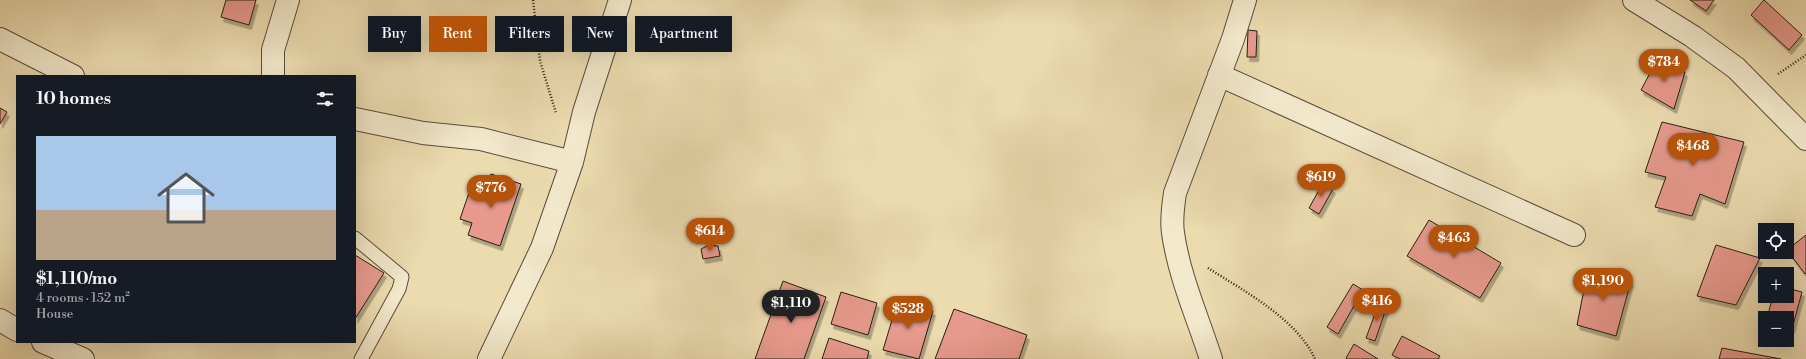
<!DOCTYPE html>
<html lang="en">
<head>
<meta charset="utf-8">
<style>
	:root { --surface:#171b24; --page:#242831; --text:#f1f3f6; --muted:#9ea1a6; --line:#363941; --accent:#b45309 }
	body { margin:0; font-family:"Libre Bodoni",serif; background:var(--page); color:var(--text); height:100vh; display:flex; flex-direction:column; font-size:15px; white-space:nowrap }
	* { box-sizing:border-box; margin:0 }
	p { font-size:13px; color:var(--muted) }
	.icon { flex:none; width:22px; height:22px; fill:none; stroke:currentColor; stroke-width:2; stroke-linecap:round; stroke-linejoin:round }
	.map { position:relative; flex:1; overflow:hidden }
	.drawer { position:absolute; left:16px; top:75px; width:340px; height:268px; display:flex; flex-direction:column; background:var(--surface); border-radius:0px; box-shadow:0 4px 16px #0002 }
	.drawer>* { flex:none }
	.hud { position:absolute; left:368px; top:16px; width:380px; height:36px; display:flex; gap:8px }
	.fabs { position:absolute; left:1758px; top:223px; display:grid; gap:8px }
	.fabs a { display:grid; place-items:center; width:36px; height:36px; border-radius:0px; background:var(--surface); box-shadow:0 4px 16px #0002; font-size:20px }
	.price { position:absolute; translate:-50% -34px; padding:0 9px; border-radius:14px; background:var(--accent); color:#fff; font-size:13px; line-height:26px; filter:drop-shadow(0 1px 2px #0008) }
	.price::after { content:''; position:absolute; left:50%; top:24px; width:12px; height:9px; margin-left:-6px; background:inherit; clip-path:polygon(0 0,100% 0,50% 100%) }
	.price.active { background:#222; color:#fff }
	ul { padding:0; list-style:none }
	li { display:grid; align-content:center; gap:8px; height:212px; padding:0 20px }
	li+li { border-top:1px solid var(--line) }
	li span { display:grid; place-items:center; height:124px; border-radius:0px; color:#555 }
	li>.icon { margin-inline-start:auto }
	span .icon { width:72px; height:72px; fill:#fffc; stroke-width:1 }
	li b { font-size:17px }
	h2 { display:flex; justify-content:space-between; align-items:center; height:48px; padding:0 20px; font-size:17px }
	.tag { padding:0 14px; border-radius:0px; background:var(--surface); box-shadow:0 4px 16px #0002; font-size:14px; line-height:36px }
	.tag.active { background:var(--accent); color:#fff }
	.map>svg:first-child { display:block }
	.building { fill:#e6998c; stroke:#281e14; filter:url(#shadow) }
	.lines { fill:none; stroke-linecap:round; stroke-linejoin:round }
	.lane-casing { stroke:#594d3b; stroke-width:15 }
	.street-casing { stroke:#594d3b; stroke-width:24 }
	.path { stroke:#281e14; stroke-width:2.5; stroke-dasharray:1 2; stroke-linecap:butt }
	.lane { stroke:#f2e8cb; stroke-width:13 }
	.street { stroke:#f2e8cb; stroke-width:22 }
</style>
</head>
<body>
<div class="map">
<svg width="1806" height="359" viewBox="0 0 1806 359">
	<defs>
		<filter id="shadow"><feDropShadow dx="2.5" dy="4.5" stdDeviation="0" flood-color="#0004"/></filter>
	</defs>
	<rect width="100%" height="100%" fill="#ebdbaf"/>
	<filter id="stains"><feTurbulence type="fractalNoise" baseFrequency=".005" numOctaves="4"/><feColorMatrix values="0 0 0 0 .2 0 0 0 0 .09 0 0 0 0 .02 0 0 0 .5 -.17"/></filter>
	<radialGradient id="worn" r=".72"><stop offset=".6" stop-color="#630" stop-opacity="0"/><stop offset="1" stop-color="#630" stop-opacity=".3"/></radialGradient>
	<path class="building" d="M226 0H256L249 25 221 17Z
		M1690 0H1714L1706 11Z
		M1764 0 1802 35 1789 50 1751 15Z
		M1248 30 1257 31 1256 57H1247Z
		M1658 58 1685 72 1674 109 1641 90Z
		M0 108 7 112 0 124Z
		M1662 122 1744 142 1725 204 1700 194 1692 216 1655 207 1666 177 1645 172Z
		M491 174 521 184 500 246 468 235 472 223 460 219 472 184 486 189Z
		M1323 183 1333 189 1319 214 1309 208Z
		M1429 220 1501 263 1480 298 1407 256Z
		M1806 235V273L1805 274 1787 250Z
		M709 245 718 246 720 256 703 259 701 249Z
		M1716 245 1760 258 1736 305 1697 296Z
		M355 255 384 273 355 319Z
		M1588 269 1631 281 1616 336 1577 325Z
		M783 281 826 297 804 359H755Z
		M1353 284 1363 290 1338 334 1327 327Z
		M1787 288 1802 292 1792 329 1787 328V318H1767L1773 296H1787Z
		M841 292 877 303 868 335 831 324Z
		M898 300 933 311 919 359 883 350Z
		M1379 303 1387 306 1375 341 1366 338Z
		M954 309 1027 335 1019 359H935Z
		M1402 336 1440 356 1438 359H1400L1392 355Z
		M829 338 869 351 867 359H822Z
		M1354 344 1378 359H1347L1346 358Z
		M1722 348 1781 359H1719Z"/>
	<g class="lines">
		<defs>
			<path id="lane" d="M355 238 402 277 399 289 361 359"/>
			<path id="street" d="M1634 0 1692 36 1736 68 1806 139
				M0 39 73 76
				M1219 75 1574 235
				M273 76V50L288 0
				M355 119 423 133 481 139 572 162
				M0 320 17 330
				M43 342 83 359
				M489 359 542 248 572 162 584 112 620 0
				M1211 359C1198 318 1179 276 1173 233 1171 220 1173 206 1175 193L1233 39 1245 0"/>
		</defs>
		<use href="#lane" class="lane-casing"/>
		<use href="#street" class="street-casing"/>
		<path class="path" d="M533 0 540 61 556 113
			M1778 74 1806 55
			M1208 268C1244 291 1297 319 1315 359"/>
		<use href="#lane" class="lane"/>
		<use href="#street" class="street"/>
	</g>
	<rect width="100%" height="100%" filter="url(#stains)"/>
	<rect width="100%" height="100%" fill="url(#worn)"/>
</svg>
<div class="fabs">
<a><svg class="icon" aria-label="locate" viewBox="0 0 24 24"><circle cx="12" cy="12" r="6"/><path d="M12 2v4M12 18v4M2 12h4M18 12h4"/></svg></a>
<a>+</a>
<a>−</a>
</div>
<b class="price" style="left:1664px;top:83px">$784</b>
<b class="price" style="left:1693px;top:167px">$468</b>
<b class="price" style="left:1321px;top:198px">$619</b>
<b class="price" style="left:491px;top:209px">$776</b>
<b class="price" style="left:710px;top:252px">$614</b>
<b class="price" style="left:1454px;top:259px">$463</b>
<b class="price" style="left:1603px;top:302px">$1,190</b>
<b class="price" style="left:1377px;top:322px">$416</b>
<b class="price active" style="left:791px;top:324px">$1,110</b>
<b class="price" style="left:908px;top:330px">$528</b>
<div class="hud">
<a class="tag">Buy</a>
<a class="tag active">Rent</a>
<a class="tag">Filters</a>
<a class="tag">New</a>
<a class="tag">Apartment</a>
</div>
<section class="drawer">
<h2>10 homes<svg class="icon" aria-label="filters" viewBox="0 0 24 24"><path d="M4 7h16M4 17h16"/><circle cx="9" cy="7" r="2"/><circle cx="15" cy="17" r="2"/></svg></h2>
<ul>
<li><span style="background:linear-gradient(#a9c7e8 60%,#b9a48a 0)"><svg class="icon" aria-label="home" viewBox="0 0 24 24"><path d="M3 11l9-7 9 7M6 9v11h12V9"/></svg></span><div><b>$1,110/mo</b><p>4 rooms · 152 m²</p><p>House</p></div></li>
</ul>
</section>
</div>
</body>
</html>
